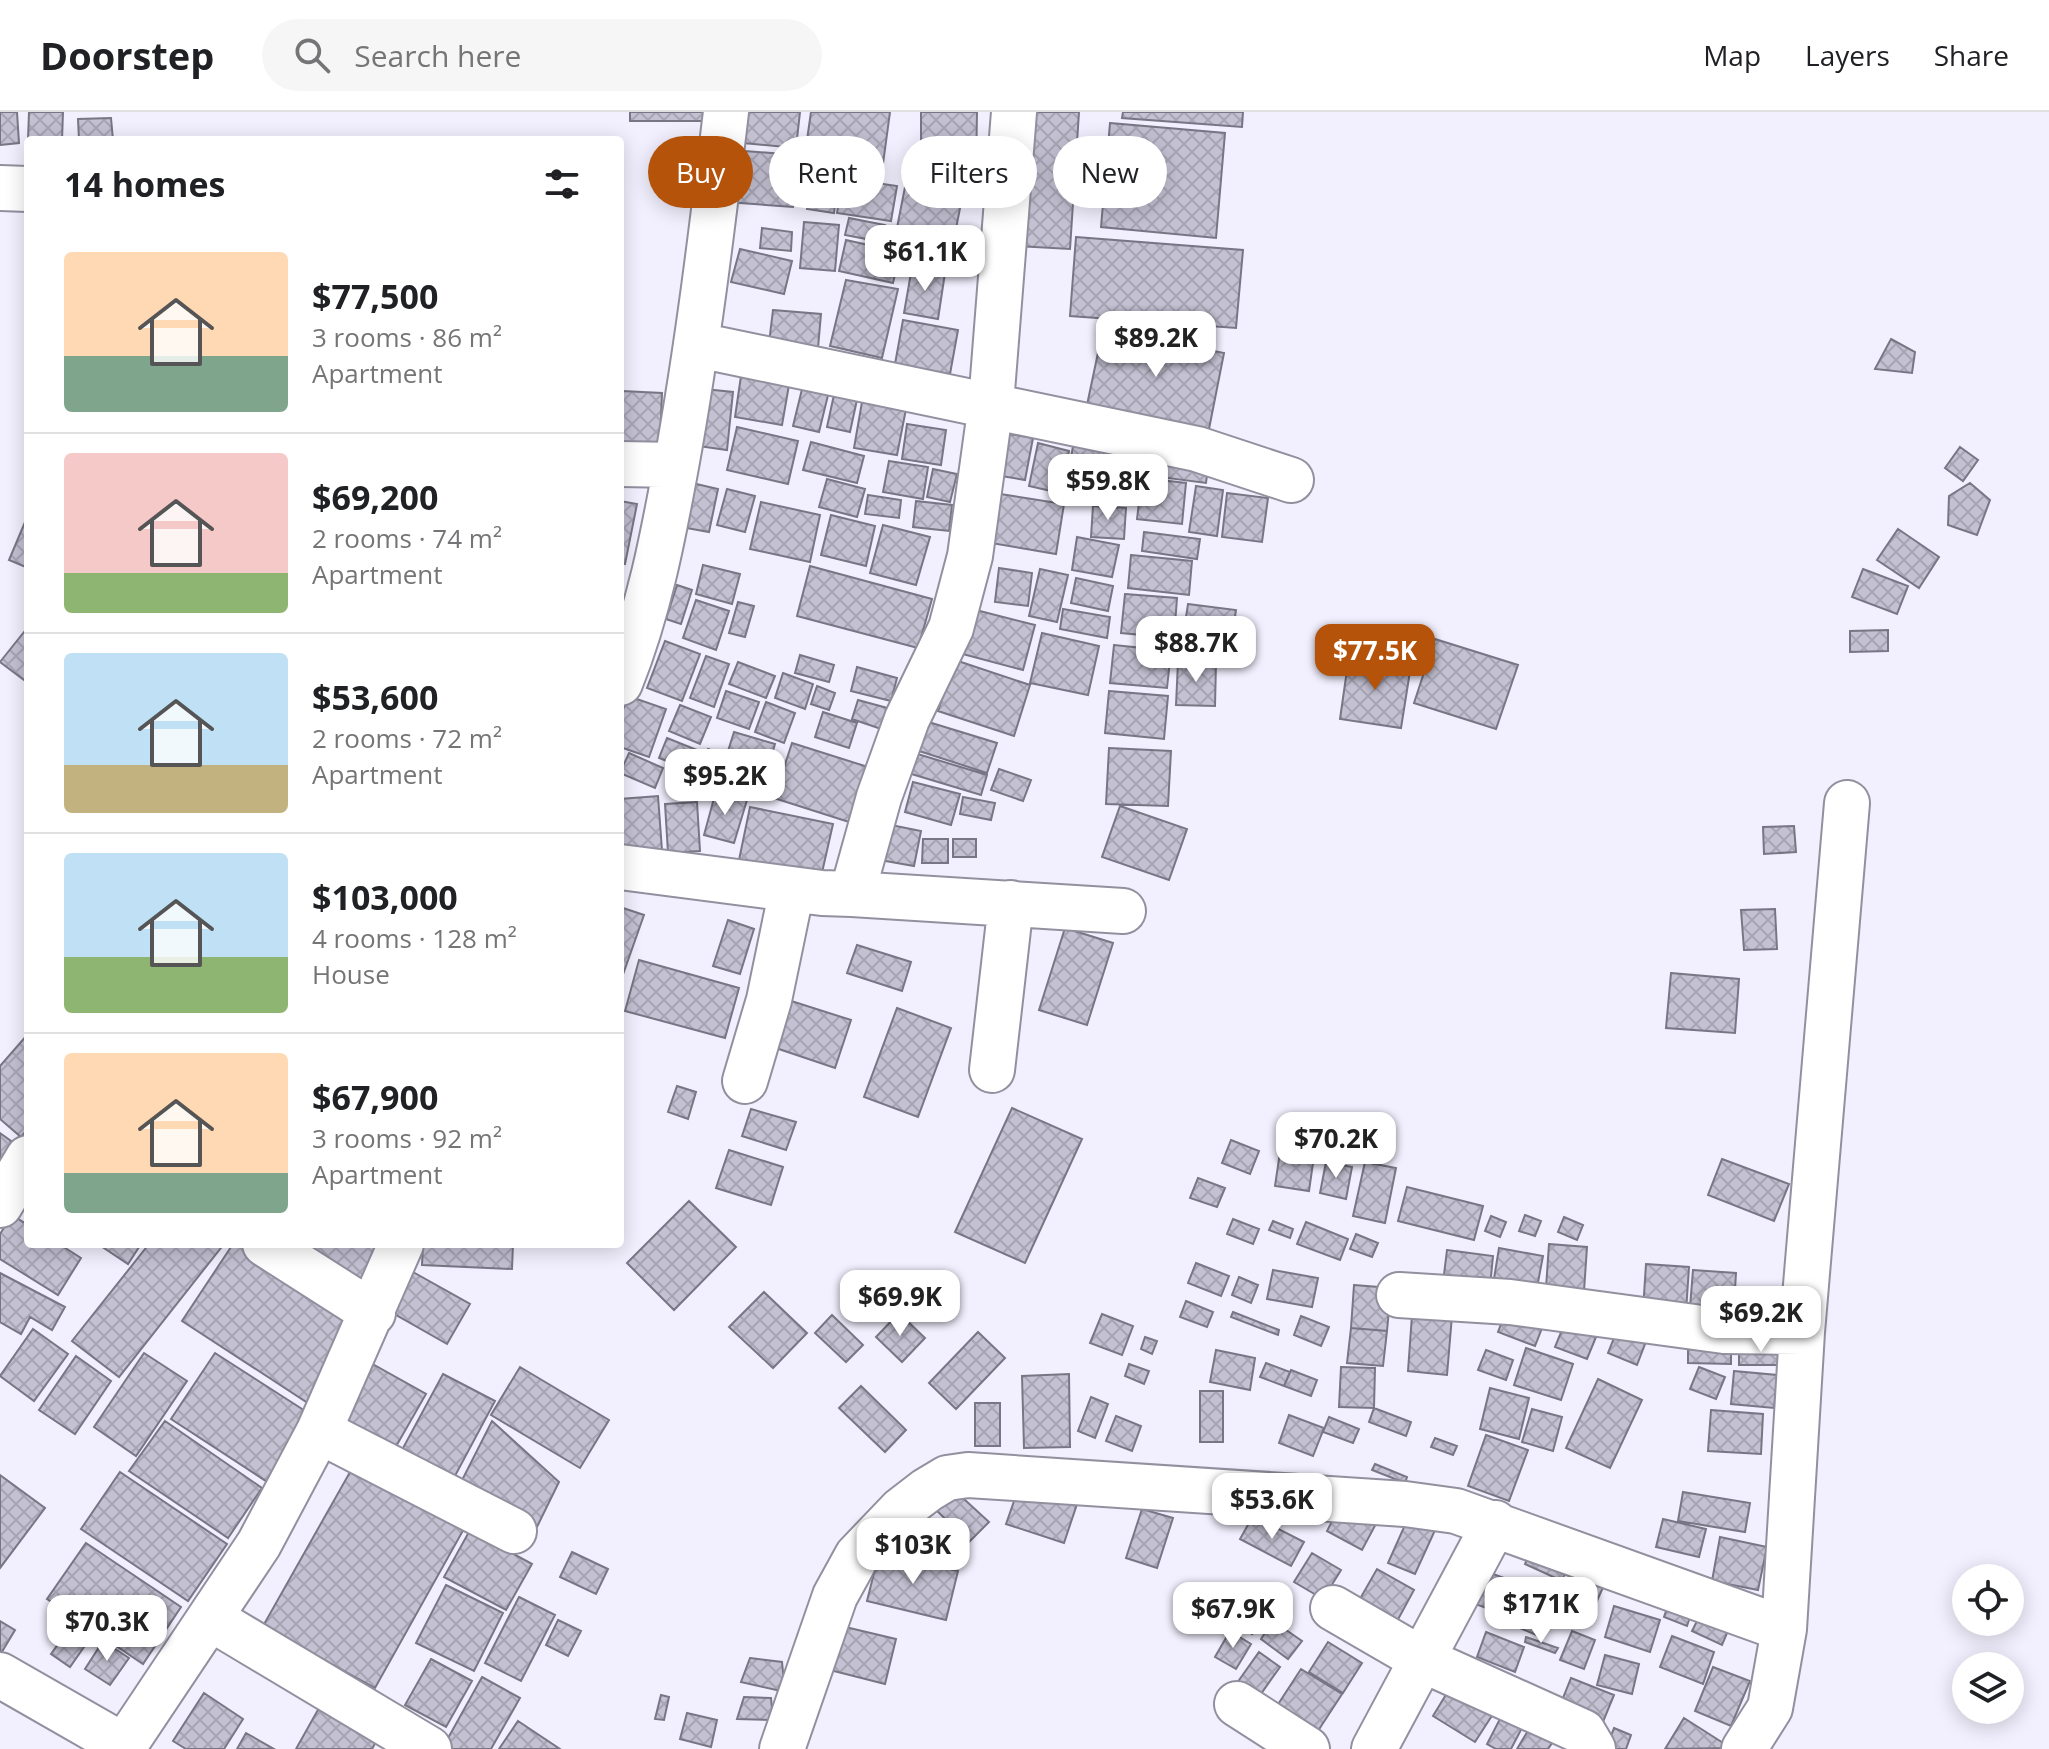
<!DOCTYPE html>
<html lang="en">
<head>
<meta charset="utf-8">
<style>
	:root { --surface:#fff; --page:#f6f6f6; --text:#202124; --muted:#757577; --line:#e0e0e0; --accent:#b45309 }
	body { margin:0; font-family:"Open Sans",sans-serif; background:var(--page); color:var(--text); height:100vh; display:flex; flex-direction:column; font-size:30px; white-space:nowrap }
	* { box-sizing:border-box; margin:0 }
	p { font-size:26px; color:var(--muted) }
	.icon { flex:none; width:44px; height:44px; fill:none; stroke:currentColor; stroke-width:2; stroke-linecap:round; stroke-linejoin:round }
	.map { position:relative; flex:1; overflow:hidden }
	.sheet { position:absolute; left:24px; top:24px; width:600px; height:1112px; display:flex; flex-direction:column; background:var(--surface); border-radius:8px; box-shadow:0 4px 20px #0003 }
	.sheet>* { flex:none }
	.top-card { position:absolute; left:648px; top:24px; width:760px; height:72px; display:flex; gap:16px }
	.tools { position:absolute; left:1952px; top:1452px; display:grid; gap:16px }
	.tools a { display:grid; place-items:center; width:72px; height:72px; border-radius:50%; background:var(--surface); box-shadow:0 4px 20px #0003; font-size:40px }
	.price { position:absolute; translate:-50% -68px; padding:0 18px; border-radius:16px; background:#fff; color:#222; font-size:26px; line-height:52px; filter:drop-shadow(0 2px 4px #0008) }
	.price::after { content:''; position:absolute; left:50%; top:48px; width:24px; height:18px; margin-left:-12px; background:inherit; clip-path:polygon(0 0,100% 0,50% 100%) }
	.price.selected { background:var(--accent); color:#fff }
	ul { padding:0; list-style:none }
	li { display:flex; align-items:center; gap:24px; height:200px; padding:0 40px }
	li+li { border-top:2px solid var(--line) }
	li span { display:grid; place-items:center; flex:none; width:224px; height:160px; border-radius:8px; color:#555 }
	li>.icon { margin-inline-start:auto }
	span .icon { width:96px; height:96px; fill:#fffc; stroke-width:1 }
	li b { font-size:34px }
	h2 { display:flex; justify-content:space-between; align-items:center; height:96px; padding:0 40px; font-size:34px }
	.chip { padding:0 28px; border-radius:36px; background:var(--surface); box-shadow:0 4px 20px #0003; font-size:28px; line-height:72px }
	.chip.selected { background:var(--accent); color:#fff }
	header { display:flex; align-items:center; gap:48px; box-sizing:border-box; height:112px; padding:0 40px; background:var(--surface); border-bottom:2px solid var(--line) }
	header strong { font-size:38px }
	nav { display:flex; gap:44px; margin-inline-start:auto; font-size:28px }
	.search { width:560px; height:72px; background:var(--page); display:flex; align-items:center; gap:20px; box-sizing:border-box; padding:0 28px; border-radius:44px; color:var(--muted); font-size:30px }
	.map>svg:first-child { display:block }
	.building { fill:url(#building-cross-hatch); stroke:#787685; stroke-width:2 }
	.lines { fill:none; stroke-linecap:round; stroke-linejoin:round }
	.minor-casing { stroke:#92909f; stroke-width:48 }
	.minor { stroke:#fff; stroke-width:44 }
</style>
</head>
<body>
<header>
<strong>Doorstep</strong>
<div class="search"><svg class="icon" aria-label="search" viewBox="0 0 24 24"><circle cx="10" cy="10" r="6"/><path d="M15 15l6 6"/></svg>Search here</div>
<nav><a>Map</a><a>Layers</a><a>Share</a></nav>
</header>
<div class="map">
<svg width="2049" height="1637" viewBox="0 0 2049 1637">
	<defs>
		<pattern id="building-cross-hatch" width="8" height="8" patternUnits="userSpaceOnUse" patternTransform="scale(2)"><rect width="8" height="8" fill="#c3c1d2"/><path d="M0 0l8 8M0 8l8-8" fill="none" stroke="#a7a5b4"/></pattern>
	</defs>
	<rect width="100%" height="100%" fill="#f2f0fe"/>
	<path class="building" d="M0 0H17L19 31 0 33Z
		M29 0H63L62 28H28Z
		M630 0H705V9H630Z
		M736 0H800L796 36 733 30Z
		M811 0H890L883 52 805 42Z
		M921 0H977L976 57H921Z
		M1023 0H1079L1070 137 1016 134Z
		M1123 0H1243L1242 15 1122 6Z
		M111 6 113 28H79L78 7Z
		M1110 11 1225 21 1216 126 1101 115Z
		M731 38 797 43 793 95 727 90Z
		M814 48 841 51 834 101 807 97Z
		M843 66 897 74 891 109 837 101Z
		M906 70 963 81 951 142 894 131Z
		M849 106 885 113 882 130 845 123Z
		M804 110 839 113 835 159 800 156Z
		M762 116 792 120 791 139 760 136Z
		M1076 125 1243 138 1236 216 1070 204Z
		M846 128 900 140 893 171 839 159Z
		M740 137 792 149 784 182 731 170Z
		M912 155 945 161 938 207 904 201Z
		M846 168 898 177 882 246 830 234Z
		M773 198 821 202 818 236 769 231Z
		M903 208 958 218 950 262 895 252Z
		M1103 217 1224 241 1209 317 1087 293Z
		M1891 227 1915 240 1912 261 1875 257Z
		M741 264 789 273 782 313 735 305Z
		M804 269 830 275 819 320 793 314Z
		M704 277 733 280 727 338 698 334Z
		M835 278 858 283 850 320 827 315Z
		M622 279 662 281 660 332 620 331Z
		M862 290 906 297 897 343 854 336Z
		M907 312 946 318 941 353 902 347Z
		M737 315 798 329 788 372 727 358Z
		M1002 321 1033 326 1025 368 995 363Z
		M811 330 864 344 857 371 803 358Z
		M1038 331 1069 339 1060 381 1029 374Z
		M1073 334 1117 342 1108 391 1065 383Z
		M1960 335 1978 348 1963 369 1945 356Z
		M1154 348 1208 355 1206 371 1152 364Z
		M889 349 928 355 923 387 883 380Z
		M933 357 957 362 950 390 927 385Z
		M1142 366 1186 371 1182 412 1137 407Z
		M827 367 865 377 857 405 819 395Z
		M692 371 718 377 709 420 681 415Z
		M1970 371 1990 388 1977 423 1948 413 1949 384Z
		M1196 374 1223 378 1217 424 1189 420Z
		M727 377 755 384 745 420 717 413Z
		M994 381 1064 392 1056 442 985 430Z
		M1227 381 1268 386 1262 430 1222 425Z
		M868 383 901 388 899 406 865 402Z
		M620 389 637 392 625 452 620 451Z
		M916 389 952 393 949 419 913 415Z
		M761 390 820 403 810 450 750 437Z
		M1093 394 1126 396 1124 427 1091 425Z
		M28 403V456L9 448Z
		M831 403 875 414 866 454 821 443Z
		M883 413 930 425 916 473 870 461Z
		M1898 417 1939 445 1919 476 1877 448Z
		M1144 420 1200 427 1197 447 1142 439Z
		M1077 425 1119 433 1112 465 1072 458Z
		M1131 443 1192 449 1189 483 1128 476Z
		M703 453 740 462 732 492 696 482Z
		M810 454 932 487 918 536 797 504Z
		M999 456 1032 461 1028 494 995 490Z
		M1040 457 1068 463 1057 510 1029 504Z
		M1863 457 1908 474 1897 502 1852 485Z
		M1076 466 1113 474 1108 499 1071 491Z
		M677 473 692 478 681 512 666 507Z
		M1125 482 1177 486 1174 526 1121 521Z
		M696 488 729 499 716 538 683 526Z
		M738 490 754 494 745 525 729 521Z
		M1188 492 1236 498 1230 537 1182 531Z
		M972 497 1035 513 1023 558 959 541Z
		M1063 497 1110 505 1107 526 1060 517Z
		M28 515V571L0 550Z
		M1888 518V539L1850 540V519Z
		M1042 521 1099 534 1088 583 1030 571Z
		M1435 527 1518 553 1496 617 1414 591Z
		M665 529 700 542 682 589 647 576Z
		M1114 533 1171 539 1167 576 1110 571Z
		M800 543 834 553 829 570 795 561Z
		M706 544 729 552 714 595 690 586Z
		M1349 544 1411 553 1401 616 1340 607Z
		M955 548 1030 573 1014 624 938 599Z
		M738 550 775 564 766 586 729 572Z
		M1178 550 1216 551 1215 594 1176 593Z
		M857 555 897 566 891 589 851 579Z
		M783 561 813 572 805 597 775 586Z
		M817 574 835 581 829 598 811 592Z
		M726 579 759 590 749 617 717 606Z
		M1109 579 1168 584 1164 627 1105 621Z
		M628 584 666 597 649 645 620 635V606Z
		M858 588 891 597 884 618 852 607Z
		M766 590 795 601 784 631 755 620Z
		M680 593 711 605 700 632 669 619Z
		M823 600 857 611 849 636 815 625Z
		M922 608 997 631 987 661 913 637Z
		M734 620 775 632 769 652 728 639Z
		M667 626 702 640 694 660 659 646Z
		M792 631 868 655 849 710 774 686Z
		M1109 636 1171 639 1168 694 1106 692Z
		M708 637 727 644 717 668 698 661Z
		M911 640 987 663 981 683 905 660Z
		M629 641 663 656 655 676 620 661Z
		M732 648 775 663 766 687 724 673Z
		M999 657 1031 668 1023 689 991 678Z
		M913 670 960 682 951 713 905 700Z
		M716 679 747 688 734 731 704 723Z
		M658 684 662 738 620 741V687Z
		M963 685 995 691 991 708 960 702Z
		M697 690 700 739 668 741 665 692Z
		M1120 694 1187 717 1169 768 1102 745Z
		M750 695 833 712 821 765 739 748Z
		M881 711 921 719 914 754 874 747Z
		M1794 714 1796 740 1764 742 1763 715Z
		M923 727H948V751H922Z
		M953 727H976V745H953Z
		M620 795 644 803 620 871Z
		M1775 797 1777 837 1744 838 1741 798Z
		M728 808 754 817 740 862 713 854Z
		M1065 816 1113 831 1087 913 1039 898Z
		M857 833 911 850 902 879 847 861Z
		M639 848 739 876 725 926 625 899Z
		M1671 861 1739 867 1735 921 1666 916Z
		M785 887 851 908 835 956 770 934Z
		M897 896 951 916 918 1005 864 985Z
		M28 922V1017L21 1025 0 1007V954Z
		M677 974 696 980 688 1007 668 1000Z
		M1012 996 1082 1027 1025 1151 955 1120Z
		M751 997 796 1010 786 1038 742 1024Z
		M0 1021 18 1034 0 1058Z
		M1231 1028 1259 1039 1250 1062 1222 1051Z
		M729 1038 783 1055 771 1093 716 1076Z
		M1280 1040 1314 1044 1309 1079 1275 1074Z
		M1722 1047 1789 1072 1774 1109 1708 1083Z
		M1326 1050 1352 1055 1346 1087 1320 1081Z
		M1365 1050 1396 1056 1385 1111 1353 1104Z
		M1198 1066 1225 1076 1217 1095 1190 1086Z
		M1407 1075 1483 1094 1474 1128 1398 1109Z
		M689 1089 736 1135 674 1198 627 1151Z
		M12 1103 28 1113V1132H59L81 1146 58 1183 0 1147V1122Z
		M1525 1103 1541 1109 1535 1124 1519 1119Z
		M1491 1104 1506 1110 1500 1125 1485 1119Z
		M1564 1105 1583 1113 1577 1128 1558 1120Z
		M1233 1107 1259 1117 1253 1132 1227 1122Z
		M1273 1109 1293 1117 1290 1126 1269 1118Z
		M1306 1110 1348 1127 1340 1148 1297 1132Z
		M1356 1122 1378 1131 1372 1145 1350 1137Z
		M98 1132H141L128 1152Z
		M149 1132H224L119 1265 72 1229Z
		M233 1132H254L368 1206 311 1293 182 1209Z
		M284 1132H395L359 1184Z
		M423 1132H513L512 1157 422 1153Z
		M1549 1132 1587 1135 1584 1179 1546 1176Z
		M1499 1136 1543 1144 1535 1186 1492 1179Z
		M1447 1138 1493 1144 1489 1185 1442 1179Z
		M1196 1151 1229 1164 1221 1184 1188 1171Z
		M1646 1152 1689 1155 1686 1200 1643 1198Z
		M1273 1158 1318 1166 1312 1195 1267 1187Z
		M1693 1158 1736 1161 1733 1211 1689 1208Z
		M413 1160 470 1192 447 1232 391 1200Z
		M0 1161 65 1195 52 1218 30 1205 21 1222 0 1210Z
		M1239 1165 1258 1173 1251 1191 1232 1183Z
		M1354 1173 1391 1176 1387 1219 1351 1216Z
		M1741 1176 1780 1180 1775 1216 1737 1212Z
		M764 1180 807 1221 773 1256 729 1215Z
		M1186 1189 1213 1200 1207 1215 1180 1205Z
		M1413 1189 1453 1192 1447 1263 1408 1259Z
		M1233 1200 1279 1218 1278 1223 1231 1205Z
		M899 1201 925 1226 902 1250 876 1225Z
		M1102 1202 1133 1214 1122 1243 1090 1231Z
		M1505 1202 1542 1216 1535 1234 1498 1220Z
		M832 1203 863 1233 846 1250 815 1221Z
		M1301 1204 1329 1215 1321 1234 1294 1223Z
		M1564 1213 1596 1225 1587 1247 1555 1235Z
		M1351 1216 1387 1219 1383 1254 1347 1251Z
		M33 1217 68 1242 34 1289 0 1264Z
		M978 1220 1005 1246 956 1297 929 1271Z
		M1616 1221 1645 1232 1637 1253 1608 1241Z
		M1145 1225 1157 1229 1152 1242 1141 1237Z
		M1688 1227 1731 1228V1252L1688 1251Z
		M1739 1231 1783 1232V1253H1739Z
		M1526 1236 1573 1252 1561 1288 1514 1273Z
		M1216 1238 1255 1246 1250 1278 1210 1270Z
		M1486 1238 1513 1248 1506 1268 1478 1258Z
		M144 1241 187 1269 136 1344 94 1315Z
		M215 1241 313 1304 269 1371 171 1307Z
		M76 1244 111 1269 75 1322 39 1298Z
		M369 1250 426 1282 390 1345 333 1313Z
		M1266 1251 1290 1260 1284 1274 1260 1265Z
		M1129 1252 1149 1259 1144 1272 1125 1264Z
		M520 1255 609 1308 580 1356 491 1303Z
		M1341 1255 1375 1256 1374 1296 1339 1295Z
		M1699 1255 1725 1265 1716 1287 1690 1277Z
		M1291 1258 1317 1268 1311 1284 1284 1274Z
		M1734 1259 1777 1263 1774 1296 1731 1292Z
		M443 1262 495 1289 448 1377 396 1349Z
		M1069 1262 1070 1335 1024 1336 1022 1264Z
		M1598 1267 1642 1288 1610 1356 1566 1336Z
		M861 1274 906 1318 885 1340 839 1296Z
		M1490 1276 1529 1286 1519 1327 1480 1317Z
		M1200 1279H1223V1330H1200Z
		M1091 1285 1108 1292 1095 1326 1078 1319Z
		M975 1291H1000V1334H975Z
		M1374 1296 1411 1310 1406 1324 1369 1310Z
		M1532 1297 1562 1305 1553 1339 1522 1330Z
		M1711 1298 1763 1302 1761 1342 1708 1339Z
		M1289 1303 1324 1316 1313 1344 1279 1331Z
		M1116 1304 1141 1314 1132 1339 1106 1329Z
		M1329 1305 1359 1317 1353 1331 1323 1320Z
		M165 1309 262 1376 228 1426 129 1359Z
		M492 1309 559 1370 533 1423 454 1384Z
		M1486 1323 1528 1338 1509 1389 1468 1374Z
		M1435 1326 1457 1334 1453 1343 1431 1335Z
		M1375 1352 1407 1365 1405 1371 1372 1358Z
		M354 1353 465 1415 375 1576 263 1514Z
		M120 1360 227 1432 188 1489 81 1417Z
		M0 1363 45 1396 0 1456Z
		M1020 1372 1077 1392 1064 1431 1006 1412Z
		M952 1376 989 1410 969 1430 933 1395Z
		M1683 1380 1750 1391 1745 1420 1678 1409Z
		M1342 1390 1378 1408 1362 1438 1327 1419Z
		M1142 1397 1173 1406 1157 1456 1126 1446Z
		M1253 1404 1304 1430 1291 1454 1240 1427Z
		M1409 1404 1436 1416 1415 1462 1388 1451Z
		M1663 1407 1706 1417 1699 1445 1656 1435Z
		M470 1418 532 1452 506 1498 444 1465Z
		M1720 1425 1767 1435 1758 1478 1712 1469Z
		M86 1431 181 1495 143 1552 47 1487Z
		M1534 1431 1570 1447 1562 1469 1525 1452Z
		M572 1440 608 1457 596 1482 560 1465Z
		M879 1441 958 1459 946 1508 867 1489Z
		M1312 1441 1341 1458 1323 1487 1294 1470Z
		M1582 1450 1609 1462 1592 1500 1565 1489Z
		M1477 1456 1515 1470 1503 1502 1464 1488Z
		M1377 1457 1414 1478 1395 1513 1357 1492Z
		M1523 1470 1558 1484 1541 1525 1506 1510Z
		M446 1473 503 1501 474 1559 416 1531Z
		M519 1485 555 1503 521 1569 485 1551Z
		M1671 1485 1694 1493 1687 1514 1664 1505Z
		M1245 1486 1267 1501 1252 1522 1230 1506Z
		M1614 1494 1660 1508 1650 1540 1605 1525Z
		M1701 1501 1730 1514 1722 1533 1692 1519Z
		M558 1508 581 1519 568 1544 546 1533Z
		M0 1509 15 1518 0 1543Z
		M1273 1509 1302 1529 1288 1547 1261 1527Z
		M74 1510 93 1522 70 1555 51 1542Z
		M837 1513 896 1527 885 1572 826 1557Z
		M1230 1519 1251 1532 1236 1557 1215 1545Z
		M1572 1519 1595 1528 1584 1557 1560 1548Z
		M1486 1520 1524 1535 1515 1560 1477 1545Z
		M1672 1524 1714 1540 1703 1572 1660 1555Z
		M1526 1525 1558 1536 1555 1541 1525 1530Z
		M103 1529 129 1546 110 1573 85 1557Z
		M1328 1530 1362 1551 1343 1581 1309 1560Z
		M1259 1540 1280 1555 1258 1586 1237 1571Z
		M1605 1543 1639 1552 1632 1582 1597 1573Z
		M750 1546 782 1550 785 1580 741 1570Z
		M431 1547 472 1569 446 1615 405 1593Z
		M1713 1555 1750 1569 1731 1614 1695 1599Z
		M1301 1557 1342 1582 1316 1622 1275 1597Z
		M482 1565 520 1586 491 1637H442Z
		M1571 1566 1614 1583 1598 1622 1555 1606Z
		M1450 1576 1493 1602 1475 1630 1433 1604Z
		M204 1581 243 1607 224 1637H186L173 1629Z
		M661 1583 669 1585 664 1608 655 1607Z
		M744 1585 771 1586 773 1608 737 1607Z
		M324 1587 382 1619 372 1637H296Z
		M687 1601 717 1608 711 1635 680 1627Z
		M1502 1603 1523 1614 1511 1637H1496L1487 1632Z
		M1684 1606 1731 1636 1665 1637Z
		M518 1609 560 1637H499Z
		M1614 1616 1631 1623 1626 1637H1606Z
		M1529 1617 1552 1631 1548 1637H1517Z
		M246 1621 274 1637H237Z"/>
	<g class="lines">
		<defs>
			<path id="minor" d="M0 76 28 77
				M698 233 1197 337 1291 368
				M620 352 676 353
				M620 571C649 499 663 425 677 349 698 233 712 117 726 0
				M620 755 822 781 852 782 879 685 907 607 951 516 970 444 991 292 1014 0
				M852 782 1123 799
				M992 958 1011 791
				M745 969 769 888 792 777
				M0 1093 28 1046
				M265 1132 373 1201
				M1399 1183 1510 1190 1724 1219 1802 1220
				M319 1319 514 1419
				M1333 1496 1421 1547 1583 1620 1593 1637
				M210 1506 429 1637
				M0 1563 124 1634
				M1237 1592 1307 1637
				M122 1637 259 1432 319 1319 401 1132
				M782 1637 835 1484 857 1444 901 1398 927 1378 947 1366 968 1363 1405 1392 1456 1399 1784 1517
				M1374 1637 1495 1411
				M1744 1637 1770 1596 1784 1517 1802 1220 1847 691"/>
		</defs>
		<use href="#minor" class="minor-casing"/>
		<use href="#minor" class="minor"/>
	</g>
</svg>
<div class="tools">
<a><svg class="icon" aria-label="locate" viewBox="0 0 24 24"><circle cx="12" cy="12" r="6"/><path d="M12 2v4M12 18v4M2 12h4M18 12h4"/></svg></a>
<a><svg class="icon" aria-label="layers" viewBox="0 0 24 24"><path d="M12 4l9 5-9 5-9-5zM3 14l9 5 9-5"/></svg></a>
</div>
<b class="price" style="left:925px;top:181px">$61.1K</b>
<b class="price" style="left:1156px;top:267px">$89.2K</b>
<b class="price" style="left:1108px;top:410px">$59.8K</b>
<b class="price" style="left:1196px;top:572px">$88.7K</b>
<b class="price selected" style="left:1375px;top:580px">$77.5K</b>
<b class="price" style="left:725px;top:705px">$95.2K</b>
<b class="price" style="left:1336px;top:1068px">$70.2K</b>
<b class="price" style="left:900px;top:1226px">$69.9K</b>
<b class="price" style="left:1761px;top:1242px">$69.2K</b>
<b class="price" style="left:1272px;top:1429px">$53.6K</b>
<b class="price" style="left:913px;top:1474px">$103K</b>
<b class="price" style="left:1541px;top:1533px">$171K</b>
<b class="price" style="left:1233px;top:1538px">$67.9K</b>
<b class="price" style="left:107px;top:1551px">$70.3K</b>
<div class="top-card">
<a class="chip selected">Buy</a>
<a class="chip">Rent</a>
<a class="chip">Filters</a>
<a class="chip">New</a>
</div>
<section class="sheet">
<h2>14 homes<svg class="icon" aria-label="filters" viewBox="0 0 24 24"><path d="M4 7h16M4 17h16"/><circle cx="9" cy="7" r="2"/><circle cx="15" cy="17" r="2"/></svg></h2>
<ul>
<li><span style="background:linear-gradient(#ffd9b3 65%,#7fa58c 0)"><svg class="icon" aria-label="home" viewBox="0 0 24 24"><path d="M3 11l9-7 9 7M6 9v11h12V9"/></svg></span><div><b>$77,500</b><p>3 rooms · 86 m²</p><p>Apartment</p></div></li>
<li><span style="background:linear-gradient(#f6c9c9 75%,#8fb573 0)"><svg class="icon" aria-label="home" viewBox="0 0 24 24"><path d="M3 11l9-7 9 7M6 9v11h12V9"/></svg></span><div><b>$69,200</b><p>2 rooms · 74 m²</p><p>Apartment</p></div></li>
<li><span style="background:linear-gradient(#bfe0f5 70%,#c2b280 0)"><svg class="icon" aria-label="home" viewBox="0 0 24 24"><path d="M3 11l9-7 9 7M6 9v11h12V9"/></svg></span><div><b>$53,600</b><p>2 rooms · 72 m²</p><p>Apartment</p></div></li>
<li><span style="background:linear-gradient(#bfe0f5 65%,#8fb573 0)"><svg class="icon" aria-label="home" viewBox="0 0 24 24"><path d="M3 11l9-7 9 7M6 9v11h12V9"/></svg></span><div><b>$103,000</b><p>4 rooms · 128 m²</p><p>House</p></div></li>
<li><span style="background:linear-gradient(#ffd9b3 75%,#7fa58c 0)"><svg class="icon" aria-label="home" viewBox="0 0 24 24"><path d="M3 11l9-7 9 7M6 9v11h12V9"/></svg></span><div><b>$67,900</b><p>3 rooms · 92 m²</p><p>Apartment</p></div></li>
</ul>
</section>
</div>
</body>
</html>
